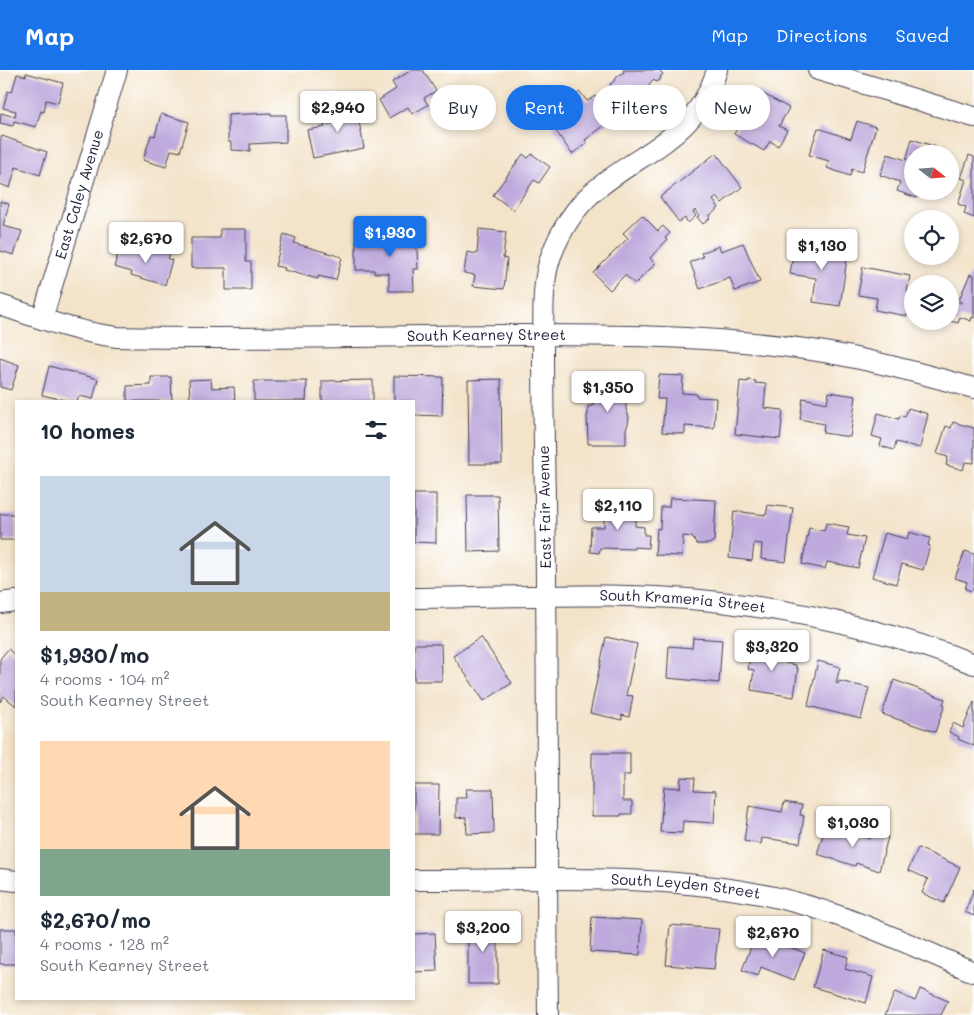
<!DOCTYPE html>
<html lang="en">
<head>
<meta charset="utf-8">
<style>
	:root { --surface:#fff; --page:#f6f6f7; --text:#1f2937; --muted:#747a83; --accent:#1a73e8 }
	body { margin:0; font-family:Mali,sans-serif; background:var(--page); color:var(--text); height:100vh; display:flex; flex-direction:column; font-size:19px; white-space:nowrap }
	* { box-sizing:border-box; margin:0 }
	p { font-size:16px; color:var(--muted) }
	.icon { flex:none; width:28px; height:28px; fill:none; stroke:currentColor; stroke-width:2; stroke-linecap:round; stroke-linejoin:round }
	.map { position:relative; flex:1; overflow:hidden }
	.sheet { position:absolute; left:15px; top:330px; width:400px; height:600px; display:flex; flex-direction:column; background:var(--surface); border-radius:0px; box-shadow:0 2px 8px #0003 }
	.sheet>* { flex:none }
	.top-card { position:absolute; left:430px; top:15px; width:469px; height:45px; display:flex; gap:10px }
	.needle { width:32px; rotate:107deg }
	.buttons { position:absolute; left:904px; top:75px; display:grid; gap:10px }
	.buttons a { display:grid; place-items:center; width:55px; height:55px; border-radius:50%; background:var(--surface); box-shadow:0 2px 8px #0003; font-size:25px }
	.price { position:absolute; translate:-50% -42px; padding:0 11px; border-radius:5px; background:#fff; color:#222; font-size:16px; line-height:32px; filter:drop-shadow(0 1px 2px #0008) }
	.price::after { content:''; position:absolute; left:50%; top:30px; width:15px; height:11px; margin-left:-8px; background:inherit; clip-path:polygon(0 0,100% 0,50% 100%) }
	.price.on { background:var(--accent); color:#fff }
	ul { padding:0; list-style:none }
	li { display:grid; align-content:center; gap:10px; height:265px; padding:0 25px }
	li span { display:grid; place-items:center; height:155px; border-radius:0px; color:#555 }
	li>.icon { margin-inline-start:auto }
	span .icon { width:90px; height:90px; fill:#fffc; stroke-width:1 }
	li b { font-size:21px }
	h2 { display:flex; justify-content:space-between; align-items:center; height:60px; padding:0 25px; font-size:21px }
	.pill { padding:0 18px; border-radius:22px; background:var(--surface); box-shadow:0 2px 8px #0003; font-size:18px; line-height:45px }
	.pill.on { background:var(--accent); color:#fff }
	header { display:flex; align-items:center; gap:30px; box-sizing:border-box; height:70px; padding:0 25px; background:var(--accent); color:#fff }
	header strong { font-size:24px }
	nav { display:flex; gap:28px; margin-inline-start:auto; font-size:18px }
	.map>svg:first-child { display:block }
	.building { fill:#beaadd }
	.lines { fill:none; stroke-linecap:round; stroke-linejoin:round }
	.street-casing { stroke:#413f50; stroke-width:22 }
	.street { stroke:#fff; stroke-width:20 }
	.labels { text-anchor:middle; stroke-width:4; stroke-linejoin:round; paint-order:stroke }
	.street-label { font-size:15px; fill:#22223b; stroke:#fff }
</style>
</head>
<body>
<header>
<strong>Map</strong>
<nav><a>Map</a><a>Directions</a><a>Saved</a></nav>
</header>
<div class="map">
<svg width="974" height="945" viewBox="0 0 974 945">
	<rect width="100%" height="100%" fill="#fff"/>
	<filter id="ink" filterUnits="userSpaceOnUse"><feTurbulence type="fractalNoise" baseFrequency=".02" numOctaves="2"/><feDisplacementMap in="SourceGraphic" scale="10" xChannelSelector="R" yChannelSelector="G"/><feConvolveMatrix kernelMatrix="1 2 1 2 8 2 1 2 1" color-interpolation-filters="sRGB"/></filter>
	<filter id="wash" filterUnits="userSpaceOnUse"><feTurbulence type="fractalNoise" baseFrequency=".0096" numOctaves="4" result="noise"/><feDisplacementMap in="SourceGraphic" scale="20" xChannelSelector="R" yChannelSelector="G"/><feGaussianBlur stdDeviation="1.12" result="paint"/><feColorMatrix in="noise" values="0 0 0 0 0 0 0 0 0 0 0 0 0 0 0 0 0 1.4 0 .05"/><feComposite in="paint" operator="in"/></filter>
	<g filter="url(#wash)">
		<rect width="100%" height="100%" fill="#f3e3c9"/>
		<g id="blocks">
			<path class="building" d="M412 0H423L436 21 424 28 428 35 412 44 408 37 389 48 379 30 396 19 392 12Z
				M623 0H659L663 4 660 7 661 9 656 12 654 10 649 15 650 17 641 23 645 28 632 39 610 14 615 10 614 9 624 2Z
				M26 3 63 13 58 33 46 30 44 42 41 41 36 57 14 51 13 56 0 53 1 43 15 47 16 41 3 38 8 21 12 22 17 4 26 6Z
				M758 21 789 38 779 56 787 60 778 76 770 71 764 81 734 64Z
				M580 22 587 31 595 26 612 50 585 70 587 73 572 84 553 57 573 43 566 33Z
				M355 30 364 78 313 88 307 60 325 57 324 55 338 52 334 34Z
				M271 43V45H286V72L250 74V81L231 80V72H228V45Z
				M161 44 189 52 180 82 171 80 166 97 143 90 151 65 155 66Z
				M857 51 876 57 862 102 852 99 850 106 827 98 829 91 809 85 818 58 851 69Z
				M2 66 47 82 40 105 16 97 10 118 0 114V71Z
				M912 69 936 77 933 84H912V121H919L917 128 897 121 900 112 880 105 888 84 906 90Z
				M716 83 742 117 722 133 717 127 713 130 719 138 709 146 710 148 703 154 697 147 699 146 695 140 693 142 696 146 688 153 685 148 679 152 660 127Z
				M523 84 528 88 532 84 550 97 539 113 534 110 513 140 493 125Z
				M969 85 974 87V148L964 144 966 137 958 134 966 110 961 108Z
				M0 131 9 134 3 156 22 161 14 185 0 181Z
				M642 145 658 161 663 156 670 163 665 168 667 170 650 188 655 194 635 214 625 205 610 220 593 203 628 168 623 163Z
				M220 159H246V192H251V220H226V198H191V168H220Z
				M479 159 506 162 503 188 507 189 504 219 473 216 475 205 464 203 467 182 477 184Z
				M378 163H416L418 199H413L414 221H389V203H374V200H356V170H378Z
				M284 164 296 168 294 173 342 187 336 210 318 206V209L284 200 285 198 275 196Z
				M813 169 830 171 828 179 848 182 840 236 813 232 816 208 790 204 794 178 811 180Z
				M743 173 760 212 735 221 730 208 700 219 690 192 703 187 701 183 719 176 721 181Z
				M149 175 171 181 168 189 172 190 165 215 131 205 132 202 114 197 120 177 147 184Z
				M863 197 910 206 907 222H911L907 246 875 240 877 228 858 225Z
				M970 204 974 205V248L972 247 971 251 960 247 958 253 950 251V228L961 233 962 231 959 230Z
				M0 288 19 295 11 320 0 317Z
				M49 296 98 309 93 329 79 326 77 331H69L42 325Z
				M659 305 683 306 682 323 697 324V327L716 328 714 358 685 356V364L662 362 665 329H657Z
				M394 306 443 307 442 346 414 345V331H394Z
				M151 307H171L172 331H127V316L151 315Z
				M596 307H618L617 316H626V339L629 347 628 354 626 359V374H588L587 345H588V336H593V328H595Z
				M211 309 212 318 234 317 235 331H190L189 310Z
				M501 309 502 394H469L468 310Z
				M373 310V331H322V311Z
				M748 310 756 311 755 313 766 314 764 338 783 340 780 369 735 364 740 311 748 312Z
				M254 311H307L306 331H254Z
				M829 322 856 326 850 367 823 363 824 354 800 349 803 328 827 333Z
				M908 338 928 344 920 378 896 372 894 380 880 376 882 369 872 366 878 343 899 349 900 345 905 347Z
				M953 352 974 358V393L965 392 963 400 946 395 948 387 937 384 946 356 951 358Z
				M414 424H436V473L414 472Z
				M467 425H498L499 481 468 482Z
				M670 428 716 430 714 471 709 474H697L692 467 683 466 682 486 655 485 657 458 660 459 661 437H669Z
				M768 435 793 438 786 492 761 489 762 474 754 473 752 491 729 488 734 441 766 445Z
				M604 436 636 438 635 456 644 457V465H649L648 478 634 477V479L600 478 599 483 590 482 591 457H604Z
				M0 444H16V470H0Z
				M826 453 849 457 847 465 865 468 858 498 827 492 825 499 802 494 809 458 824 461Z
				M909 462 930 468 928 475 930 476 923 500 902 494 896 514 872 507 885 463 907 469Z
				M965 481 974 484V516L972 521 965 519 967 512 955 508Z
				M481 567 512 613 484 631 453 586Z
				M606 567 637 574 626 625 633 626 629 647 622 645V650L590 643Z
				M693 568 722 570 719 613 667 608 669 576 692 578Z
				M414 574H441L442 611H414Z
				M752 575 787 581 785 593 796 595V598H798L794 627 751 620 754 600 748 599Z
				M8 579 16 586V636L4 626 0 632V589Z
				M818 591 840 597 836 613 838 614 839 611 869 618 861 649 808 636Z
				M894 610 945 629 943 634 945 635 935 662 882 644Z
				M974 632V676L958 669 959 667 949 662 953 653 963 658Z
				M592 683H630V705H623V731H632V744H621V746H592Z
				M681 707 695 708 694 720 716 721 714 753 683 751 682 763 660 762 664 717 680 718Z
				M414 715H439L438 764H414Z
				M466 719H493L494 763 467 764 466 747 456 748V728H467Z
				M784 732 802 735 800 745 804 746 800 773 762 768 761 774 744 771 749 736 782 742Z
				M826 755 870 769 873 762 888 767 879 801 856 793 855 796 817 784Z
				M918 778 960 797 944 833 922 823 928 809 908 800Z
				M974 819V846L965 842Z
				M592 847 642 850 640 885 590 882Z
				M468 852H498V914H468Z
				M670 855 719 859 714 899 666 895Z
				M0 859H16V894H0Z
				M435 863 437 901 414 902V864Z
				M756 864 805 883 794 910 761 897 758 906 742 900Z
				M824 880 848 887 845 899 873 907 866 933 813 917Z
				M920 919 948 931 941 945H885L895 922 915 931Z"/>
		</g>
	</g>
	<g filter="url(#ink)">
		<use href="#blocks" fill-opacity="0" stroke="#413f50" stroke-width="1"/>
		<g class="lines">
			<defs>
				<g id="street">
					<path d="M818 0 974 47"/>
					<path id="s1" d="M0 235C39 248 76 262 117 267 247 270 377 266 507 265 607 265 706 265 805 279 862 287 919 303 974 318"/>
					<path id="s2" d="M42 249 117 0"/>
					<path id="s3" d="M414 528C521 527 629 520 736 534 817 544 897 564 974 594"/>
					<path d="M0 533 16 531"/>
					<path d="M0 809 16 811"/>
					<path id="s4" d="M414 810C526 810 643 803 754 823 831 836 903 872 974 902"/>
					<path d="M548 945C546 773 548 601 545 430 544 379 543 328 543 277 544 247 541 214 551 186 560 162 574 139 593 122 642 80 695 70 717 0"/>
				</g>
			</defs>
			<use href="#street" class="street-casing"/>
			<use href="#street" class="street"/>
		</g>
	</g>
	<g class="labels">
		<g class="street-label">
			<text dy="5" stroke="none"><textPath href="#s2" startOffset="130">East Caley Avenue</textPath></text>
			<text dy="5" stroke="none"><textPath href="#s1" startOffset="491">South Kearney Street</textPath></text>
			<text transform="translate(545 437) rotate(-91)" y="5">East Fair Avenue</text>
			<text dy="5" stroke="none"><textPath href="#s3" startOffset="269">South Krameria Street</textPath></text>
			<text dy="5" stroke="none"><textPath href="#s4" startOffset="272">South Leyden Street</textPath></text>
		</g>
	</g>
</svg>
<div class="buttons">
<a><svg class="needle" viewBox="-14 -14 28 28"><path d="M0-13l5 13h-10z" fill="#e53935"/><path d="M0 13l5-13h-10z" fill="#747a83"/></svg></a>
<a><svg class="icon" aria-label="locate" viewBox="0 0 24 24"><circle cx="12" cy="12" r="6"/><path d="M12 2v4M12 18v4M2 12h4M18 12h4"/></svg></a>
<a><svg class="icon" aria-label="layers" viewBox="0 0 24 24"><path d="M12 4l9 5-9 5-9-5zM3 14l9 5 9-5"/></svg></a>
</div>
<b class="price" style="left:338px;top:63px">$2,940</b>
<b class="price on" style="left:390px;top:188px">$1,930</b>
<b class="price" style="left:146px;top:194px">$2,670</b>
<b class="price" style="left:822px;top:201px">$1,130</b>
<b class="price" style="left:608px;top:343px">$1,350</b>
<b class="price" style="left:618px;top:461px">$2,110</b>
<b class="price" style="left:772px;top:602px">$3,320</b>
<b class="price" style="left:853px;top:778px">$1,030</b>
<b class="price" style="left:483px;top:883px">$3,200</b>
<b class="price" style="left:773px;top:888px">$2,670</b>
<div class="top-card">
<a class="pill">Buy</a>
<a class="pill on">Rent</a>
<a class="pill">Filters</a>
<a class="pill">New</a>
</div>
<section class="sheet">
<h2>10 homes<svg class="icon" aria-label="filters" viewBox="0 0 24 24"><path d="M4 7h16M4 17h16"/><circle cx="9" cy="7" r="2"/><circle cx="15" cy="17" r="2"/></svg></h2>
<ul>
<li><span style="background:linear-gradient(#c9d6e8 75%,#c2b280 0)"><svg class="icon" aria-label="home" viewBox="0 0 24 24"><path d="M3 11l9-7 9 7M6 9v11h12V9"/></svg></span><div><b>$1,930/mo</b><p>4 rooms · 104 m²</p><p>South Kearney Street</p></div></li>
<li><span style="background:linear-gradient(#ffd9b3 70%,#7fa58c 0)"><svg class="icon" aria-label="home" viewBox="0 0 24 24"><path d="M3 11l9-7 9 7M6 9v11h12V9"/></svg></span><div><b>$2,670/mo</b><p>4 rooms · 128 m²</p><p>South Kearney Street</p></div></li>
</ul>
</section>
</div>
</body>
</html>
